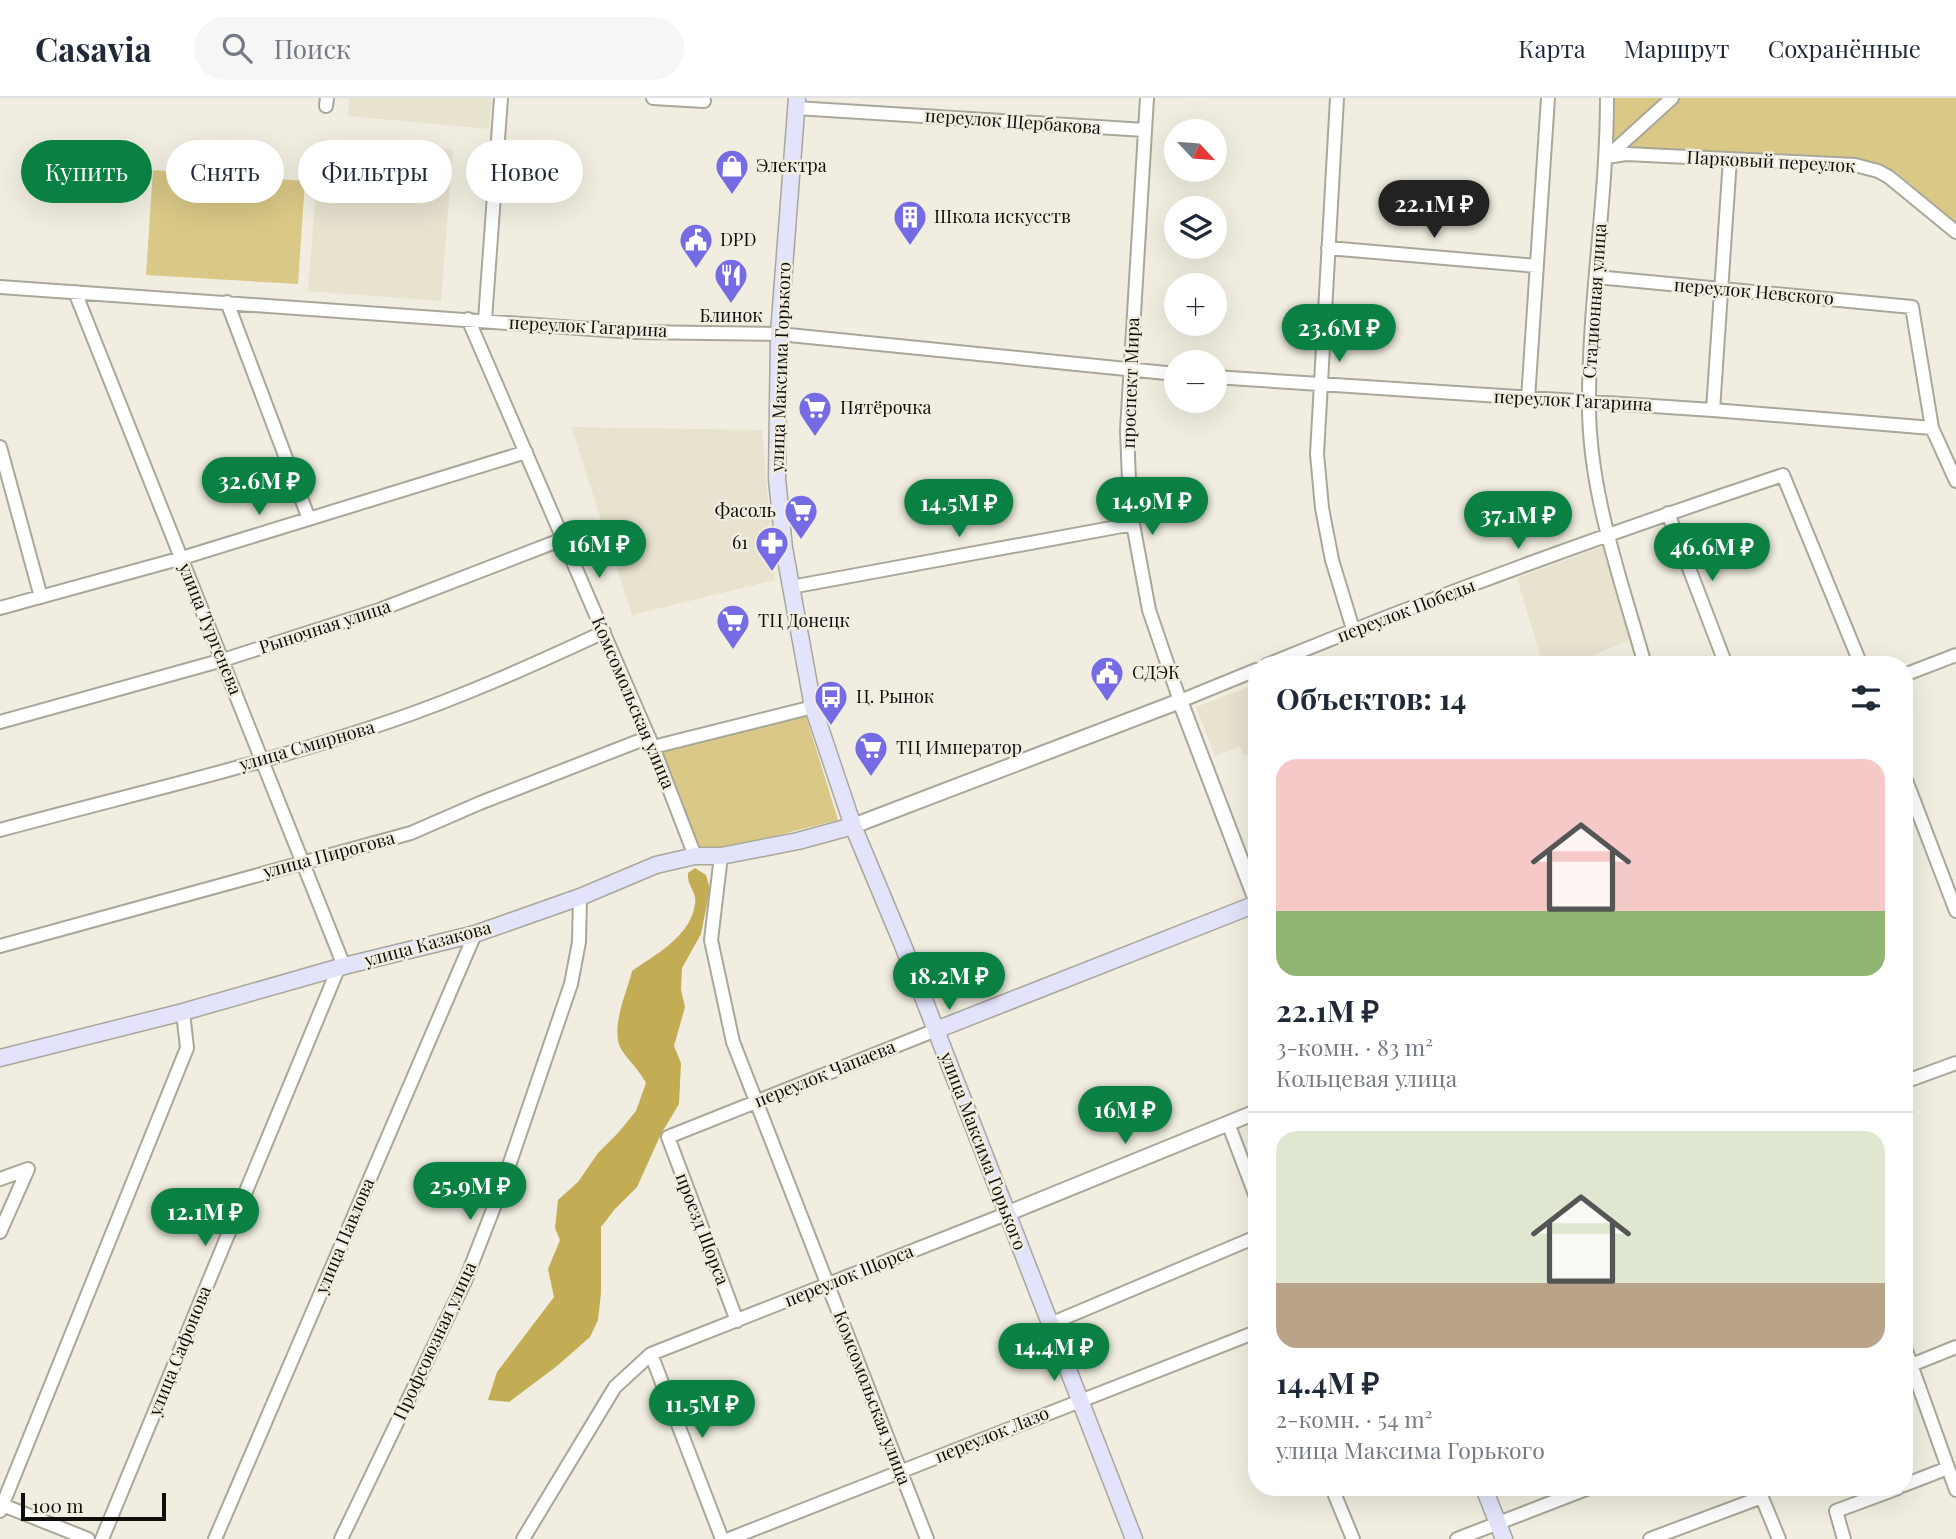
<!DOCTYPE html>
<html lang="ru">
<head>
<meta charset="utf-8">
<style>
	:root { --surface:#fff; --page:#f6f6f7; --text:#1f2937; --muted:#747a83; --line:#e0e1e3; --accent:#0b8043 }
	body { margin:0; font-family:"Playfair Display",serif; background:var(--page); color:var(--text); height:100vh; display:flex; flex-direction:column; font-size:26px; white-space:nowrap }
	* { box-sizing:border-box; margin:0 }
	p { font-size:23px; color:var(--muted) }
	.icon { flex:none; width:38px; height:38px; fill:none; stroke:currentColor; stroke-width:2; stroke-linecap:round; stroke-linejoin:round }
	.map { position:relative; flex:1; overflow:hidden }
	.drawer { position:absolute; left:1248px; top:558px; width:665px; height:840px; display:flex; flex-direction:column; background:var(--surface); border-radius:28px; box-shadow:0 7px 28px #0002 }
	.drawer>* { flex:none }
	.banner { position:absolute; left:21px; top:42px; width:665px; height:63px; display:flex; gap:14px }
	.needle { width:46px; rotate:116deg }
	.controls { position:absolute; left:1164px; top:21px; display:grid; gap:14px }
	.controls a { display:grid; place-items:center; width:63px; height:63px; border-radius:50%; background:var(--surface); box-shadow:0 7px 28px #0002; font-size:35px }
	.scale { position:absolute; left:21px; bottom:18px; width:145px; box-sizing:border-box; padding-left:7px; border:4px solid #0f0e0a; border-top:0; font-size:19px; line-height:24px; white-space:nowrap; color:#0f0e0a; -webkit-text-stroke:5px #f1eee1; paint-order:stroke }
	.price { position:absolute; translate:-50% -60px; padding:0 16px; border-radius:24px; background:var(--accent); color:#fff; font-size:23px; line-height:46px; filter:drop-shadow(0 2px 4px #0008) }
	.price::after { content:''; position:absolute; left:50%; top:42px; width:21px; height:16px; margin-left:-10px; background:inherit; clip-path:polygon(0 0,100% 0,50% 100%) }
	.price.selected { background:#222; color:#fff }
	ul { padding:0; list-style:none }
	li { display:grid; align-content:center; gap:14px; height:371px; padding:0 28px }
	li+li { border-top:2px solid var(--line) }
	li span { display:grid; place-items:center; height:217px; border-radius:21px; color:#555 }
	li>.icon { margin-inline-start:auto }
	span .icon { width:126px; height:126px; fill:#fffc; stroke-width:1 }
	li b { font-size:30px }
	h2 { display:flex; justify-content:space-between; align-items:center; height:84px; padding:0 28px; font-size:30px }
	.tag { padding:0 24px; border-radius:32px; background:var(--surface); box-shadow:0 7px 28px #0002; font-size:24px; line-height:63px }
	.tag.selected { background:var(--accent); color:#fff }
	header { display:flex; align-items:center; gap:42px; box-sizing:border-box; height:98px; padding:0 35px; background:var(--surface); border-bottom:2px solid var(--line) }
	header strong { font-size:33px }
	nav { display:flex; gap:38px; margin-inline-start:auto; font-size:24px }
	.search { width:490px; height:63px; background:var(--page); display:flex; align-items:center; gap:18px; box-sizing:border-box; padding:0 24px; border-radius:38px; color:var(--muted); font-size:26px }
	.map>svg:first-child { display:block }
	.built { fill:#e8e3cf }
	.green { fill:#d9c886 }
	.forest { fill:#c2ac54 }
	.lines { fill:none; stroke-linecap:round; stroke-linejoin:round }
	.minor-casing { stroke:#a9a79a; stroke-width:16 }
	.tertiary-casing { stroke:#a9a79a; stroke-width:18 }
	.secondary-casing { stroke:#a9a79a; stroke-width:19 }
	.minor { stroke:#fff; stroke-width:12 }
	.tertiary { stroke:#fff; stroke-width:14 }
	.secondary { stroke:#e3e4fc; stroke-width:16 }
	.labels { text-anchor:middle; stroke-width:5; stroke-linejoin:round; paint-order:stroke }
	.street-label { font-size:18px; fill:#0f0e0a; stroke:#f1eee1 }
	.poi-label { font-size:18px; fill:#0f0e0a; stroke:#f1eee1; text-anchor:start }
</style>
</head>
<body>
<header>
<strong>Casavia</strong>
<div class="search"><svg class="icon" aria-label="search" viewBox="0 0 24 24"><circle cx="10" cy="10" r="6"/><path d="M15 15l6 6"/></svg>Поиск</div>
<nav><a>Карта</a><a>Маршрут</a><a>Сохранённые</a></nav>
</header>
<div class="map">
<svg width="1956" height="1441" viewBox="0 0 1956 1441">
	<rect width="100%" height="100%" fill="#f1eee1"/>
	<path class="built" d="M349 0H492L489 31 348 18Z
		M320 41 453 51 441 203 308 193Z
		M571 329 762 332 775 482 632 517Z
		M1607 447 1632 541 1569 567H1543L1517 480Z
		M1256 586V653L1244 658 1240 648 1215 658 1196 609Z"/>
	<path class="green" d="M1614 0H1956V126L1896 74 1856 67 1611 49Z
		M153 72 305 83 298 186 146 177Z
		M805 615 838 722 711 754 700 750 661 650Z"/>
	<path class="forest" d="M695 770 706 777 710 791 701 836 682 870 681 892 685 909 674 948 681 965 679 1006 661 1036 637 1089 615 1111 601 1129V1195L598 1222 590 1239 557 1268 509 1304 488 1302 497 1274 554 1199 548 1171 560 1142 555 1130 558 1102 578 1084 598 1055 618 1035 636 1013 646 985C639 972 631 965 623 954 608 933 627 895 632 873 655 857 691 838 695 806 697 793 687 789 688 775Z"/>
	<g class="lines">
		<defs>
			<path id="minor" d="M653 0 704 3
				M1147 0 1127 332 1129 383 1133 426 1149 512 1180 603 1256 572
				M1337 0 1317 356 1322 410 1332 462 1353 531
				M1607 0C1607 101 1589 202 1589 303 1588 393 1621 481 1645 567
				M326 8 327 0
				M796 10 1145 32
				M1607 59 1626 56 1855 67 1878 73 1889 79 1956 134
				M1607 59 1672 0
				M1328 150 1537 168
				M1596 179 1912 209 1932 330 1956 383
				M0 189 634 234 779 236 1176 276
				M75 194 344 868
				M227 204 309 421
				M468 221 653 649 695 758
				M485 222 501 0
				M1214 279 1713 312 1932 330
				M1528 301 1548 0
				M1713 312 1730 61
				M0 349 41 499
				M1668 415 1726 567
				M791 489 1133 426
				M0 510 182 460 526 354
				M1267 567C1437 497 1609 435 1783 377L1861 567
				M1904 577 1956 557
				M0 624 223 562 379 512 563 441
				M653 649 813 609
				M1904 677 1956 813
				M0 732C129 697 261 667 388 624 462 599 533 567 604 534
				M721 758 711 842 733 944 927 1441
				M0 848 411 735 480 705 649 639
				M1904 984 1956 965
				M1228 1025 1256 1099
				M0 1081 28 1071
				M0 1134 28 1071
				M737 1223 668 1039 936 932
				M1050 1226 1256 1139
				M1904 1247 1956 1392
				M651 1256 722 1441
				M1904 1270 1956 1249
				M1904 1387 1948 1370
				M1332 1390 1353 1441
				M1758 1390 1779 1441
				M0 1406 88 1441
				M0 1413 187 950 183 914
				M102 1441 338 871
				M215 1441 475 836
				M341 1441 466 1181 501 1091 571 886 579 844 580 799
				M523 1441 615 1289 651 1256 1006 1116
				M729 1441 1256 1234
				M1457 1441 1589 1390
				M1650 1441 1762 1399
				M1844 1441 1836 1413 1898 1390"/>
			<path id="tertiary" d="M853 728 1180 603 1256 802
				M1006 1116 1256 1014"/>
			<path id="secondary" d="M797 0 779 236 777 381 784 450 813 609 853 728 902 845 1134 1441
				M936 932 1256 806
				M0 960 183 914 344 868 475 836 580 799 656 767 695 758H721L798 743 853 728
				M1484 1390 1504 1441"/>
		</defs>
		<use href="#minor" class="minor-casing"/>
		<use href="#tertiary" class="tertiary-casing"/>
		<use href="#secondary" class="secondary-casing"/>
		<use href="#minor" class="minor"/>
		<use href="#tertiary" class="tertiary"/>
		<use href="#secondary" class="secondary"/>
	</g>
	<defs>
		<symbol id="shop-pin" viewBox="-11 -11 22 30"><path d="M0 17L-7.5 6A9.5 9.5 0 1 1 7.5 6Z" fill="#746be5" stroke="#f1eee1"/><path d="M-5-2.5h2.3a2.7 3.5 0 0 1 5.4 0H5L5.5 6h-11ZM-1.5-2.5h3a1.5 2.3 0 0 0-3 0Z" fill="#fff"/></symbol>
		<symbol id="building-pin" viewBox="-11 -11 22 30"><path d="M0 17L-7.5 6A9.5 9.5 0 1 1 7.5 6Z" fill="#746be5" stroke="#f1eee1"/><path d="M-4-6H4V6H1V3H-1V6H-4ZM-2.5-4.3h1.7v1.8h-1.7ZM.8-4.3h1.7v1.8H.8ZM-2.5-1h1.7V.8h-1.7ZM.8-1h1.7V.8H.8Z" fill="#fff"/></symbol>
		<symbol id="civic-pin" viewBox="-11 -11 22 30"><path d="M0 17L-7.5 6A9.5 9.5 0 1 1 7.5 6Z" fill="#746be5" stroke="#f1eee1"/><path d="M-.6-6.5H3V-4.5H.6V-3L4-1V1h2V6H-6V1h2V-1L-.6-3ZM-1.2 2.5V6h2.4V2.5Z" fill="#fff"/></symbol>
		<symbol id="restaurant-pin" viewBox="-11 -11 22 30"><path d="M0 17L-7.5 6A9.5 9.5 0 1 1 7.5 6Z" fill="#746be5" stroke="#f1eee1"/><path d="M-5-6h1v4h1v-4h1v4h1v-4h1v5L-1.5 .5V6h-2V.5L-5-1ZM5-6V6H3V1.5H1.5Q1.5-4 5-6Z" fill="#fff"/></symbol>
		<symbol id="supermarket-pin" viewBox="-11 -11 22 30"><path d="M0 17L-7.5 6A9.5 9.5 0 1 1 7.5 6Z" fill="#746be5" stroke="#f1eee1"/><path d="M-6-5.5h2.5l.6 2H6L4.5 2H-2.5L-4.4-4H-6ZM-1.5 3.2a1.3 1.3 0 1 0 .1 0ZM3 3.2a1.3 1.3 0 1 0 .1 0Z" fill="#fff"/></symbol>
		<symbol id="pharmacy-pin" viewBox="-11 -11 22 30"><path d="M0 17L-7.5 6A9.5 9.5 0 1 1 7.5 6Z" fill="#746be5" stroke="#f1eee1"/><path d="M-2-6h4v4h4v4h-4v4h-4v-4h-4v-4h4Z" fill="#fff"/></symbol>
		<symbol id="bus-pin" viewBox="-11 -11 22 30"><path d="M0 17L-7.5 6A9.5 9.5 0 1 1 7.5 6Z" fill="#746be5" stroke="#f1eee1"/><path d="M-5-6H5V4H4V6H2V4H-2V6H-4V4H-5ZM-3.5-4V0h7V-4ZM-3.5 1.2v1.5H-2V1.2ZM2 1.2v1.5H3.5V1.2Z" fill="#fff"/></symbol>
	</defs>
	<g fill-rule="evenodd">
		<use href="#shop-pin" x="713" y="49" width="38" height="52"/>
		<use href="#building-pin" x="891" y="100" width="38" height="52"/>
		<use href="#civic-pin" x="677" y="123" width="38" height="52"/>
		<use href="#restaurant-pin" x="712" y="158" width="38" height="52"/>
		<use href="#supermarket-pin" x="796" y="291" width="38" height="52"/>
		<use href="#supermarket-pin" x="782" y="394" width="38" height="52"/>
		<use href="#pharmacy-pin" x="753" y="426" width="38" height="52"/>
		<use href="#supermarket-pin" x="714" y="504" width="38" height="52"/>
		<use href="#civic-pin" x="1088" y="556" width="38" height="52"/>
		<use href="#bus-pin" x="812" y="580" width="38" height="52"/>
		<use href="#supermarket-pin" x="852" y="631" width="38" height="52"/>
	</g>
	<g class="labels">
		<g class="street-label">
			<text transform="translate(1013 24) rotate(4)" y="6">переулок Щербакова</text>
			<text transform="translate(1771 64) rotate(3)" y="6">Парковый переулок</text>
			<text transform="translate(1754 194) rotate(5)" y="6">переулок Невского</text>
			<text transform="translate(1595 203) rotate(-86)" y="6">Стадионная улица</text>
			<text transform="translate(588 229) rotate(3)" y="6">переулок Гагарина</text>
			<text transform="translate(781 269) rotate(-88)" y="6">улица Максима Горького</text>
			<text transform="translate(1131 285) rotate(-88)" y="6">проспект Мира</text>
			<text transform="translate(1573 303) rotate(3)" y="6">переулок Гагарина</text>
			<text transform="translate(1406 513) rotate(-21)" y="6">переулок Победы</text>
			<text transform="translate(325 529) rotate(-18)" y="6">Рыночная улица</text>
			<text transform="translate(210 531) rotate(68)" y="6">улица Тургенева</text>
			<text transform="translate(633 605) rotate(67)" y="6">Комсомольская улица</text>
			<text transform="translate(307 648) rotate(-16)" y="6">улица Смирнова</text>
			<text transform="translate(329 757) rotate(-15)" y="6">улица Пирогова</text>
			<text transform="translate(428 846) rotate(-15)" y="6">улица Казакова</text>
			<text transform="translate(825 976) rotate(-22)" y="6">переулок Чапаева</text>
			<text transform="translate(983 1053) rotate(69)" y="6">улица Максима Горького</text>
			<text transform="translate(702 1131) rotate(69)" y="6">проезд Щорса</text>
			<text transform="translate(345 1138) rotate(-67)" y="6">улица Павлова</text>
			<text transform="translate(849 1178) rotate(-22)" y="6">переулок Щорса</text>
			<text transform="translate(435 1243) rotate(-65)" y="6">Профсоюзная улица</text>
			<text transform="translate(180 1253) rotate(-68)" y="6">улица Сафонова</text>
			<text transform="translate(872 1300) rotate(69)" y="6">Комсомольская улица</text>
			<text transform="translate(992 1337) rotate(-22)" y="6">переулок Лазо</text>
		</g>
		<g class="poi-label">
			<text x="756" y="74">Электра</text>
			<text x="934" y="125">Школа искусств</text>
			<text x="720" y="148">DPD</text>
			<text x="731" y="224" text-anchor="middle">Блинок</text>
			<text x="840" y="316">Пятёрочка</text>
			<text x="776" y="419" text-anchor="end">Фасоль</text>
			<text x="748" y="451" text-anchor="end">61</text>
			<text x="758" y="529">ТЦ Донецк</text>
			<text x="1132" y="581">СДЭК</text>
			<text x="856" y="605">Ц. Рынок</text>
			<text x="896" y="656">ТЦ Император</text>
		</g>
	</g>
</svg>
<div class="controls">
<a><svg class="needle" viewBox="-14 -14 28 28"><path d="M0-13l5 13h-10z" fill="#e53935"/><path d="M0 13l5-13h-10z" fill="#747a83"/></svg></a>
<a><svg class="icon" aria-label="layers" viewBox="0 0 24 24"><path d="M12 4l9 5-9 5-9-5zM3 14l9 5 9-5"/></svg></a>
<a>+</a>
<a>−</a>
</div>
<div class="scale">100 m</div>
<b class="price selected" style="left:1434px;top:142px">22.1M ₽</b>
<b class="price" style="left:1339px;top:266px">23.6M ₽</b>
<b class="price" style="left:259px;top:419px">32.6M ₽</b>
<b class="price" style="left:1152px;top:439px">14.9M ₽</b>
<b class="price" style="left:959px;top:441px">14.5M ₽</b>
<b class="price" style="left:1518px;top:453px">37.1M ₽</b>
<b class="price" style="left:599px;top:482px">16M ₽</b>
<b class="price" style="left:1712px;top:485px">46.6M ₽</b>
<b class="price" style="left:949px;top:914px">18.2M ₽</b>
<b class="price" style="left:1125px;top:1048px">16M ₽</b>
<b class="price" style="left:470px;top:1124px">25.9M ₽</b>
<b class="price" style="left:205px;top:1150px">12.1M ₽</b>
<b class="price" style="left:1054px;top:1285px">14.4M ₽</b>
<b class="price" style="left:702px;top:1342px">11.5M ₽</b>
<div class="banner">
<a class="tag selected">Купить</a>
<a class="tag">Снять</a>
<a class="tag">Фильтры</a>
<a class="tag">Новое</a>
</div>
<section class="drawer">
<h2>Объектов: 14<svg class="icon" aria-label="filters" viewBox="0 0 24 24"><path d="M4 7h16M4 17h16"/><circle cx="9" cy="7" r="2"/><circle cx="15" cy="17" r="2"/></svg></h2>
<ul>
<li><span style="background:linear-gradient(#f6c9c9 70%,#8fb573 0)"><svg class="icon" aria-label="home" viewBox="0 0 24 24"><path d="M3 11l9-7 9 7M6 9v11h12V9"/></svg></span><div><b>22.1M ₽</b><p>3-комн. · 83 m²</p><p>Кольцевая улица</p></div></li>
<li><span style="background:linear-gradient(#dfe7d0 70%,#b9a48a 0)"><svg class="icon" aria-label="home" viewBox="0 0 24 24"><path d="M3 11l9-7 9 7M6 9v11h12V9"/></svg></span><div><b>14.4M ₽</b><p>2-комн. · 54 m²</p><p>улица Максима Горького</p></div></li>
</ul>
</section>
</div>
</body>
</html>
